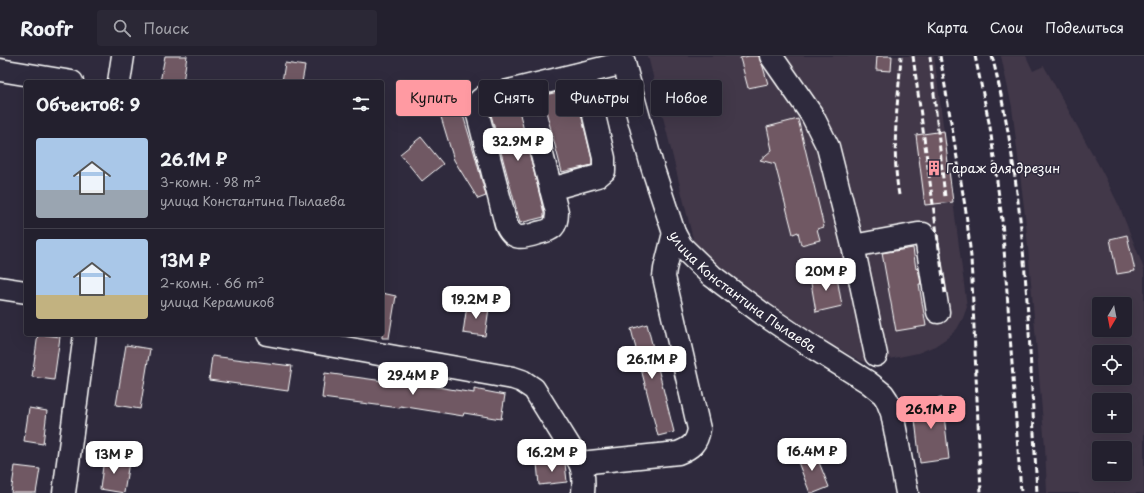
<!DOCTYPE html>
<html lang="ru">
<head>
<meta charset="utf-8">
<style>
	:root { --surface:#23202e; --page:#2b2836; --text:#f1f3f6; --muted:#a3a3aa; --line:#403e4a; --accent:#ff9aa2 }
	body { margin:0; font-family:"Playpen Sans",sans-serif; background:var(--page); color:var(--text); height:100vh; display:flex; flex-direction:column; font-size:15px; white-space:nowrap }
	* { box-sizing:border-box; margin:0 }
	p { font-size:13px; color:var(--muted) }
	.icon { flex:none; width:22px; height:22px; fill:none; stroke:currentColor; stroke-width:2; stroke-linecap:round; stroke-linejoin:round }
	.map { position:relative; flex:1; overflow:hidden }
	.side { position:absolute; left:24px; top:24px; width:360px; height:256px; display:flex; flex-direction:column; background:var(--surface); border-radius:4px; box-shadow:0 4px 16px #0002,0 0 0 1px var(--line) }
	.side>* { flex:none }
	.hud { position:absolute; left:396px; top:24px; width:380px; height:36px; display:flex; gap:8px }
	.needle { width:26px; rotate:190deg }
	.fabs { position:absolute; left:1092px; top:241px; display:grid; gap:8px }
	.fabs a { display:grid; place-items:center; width:40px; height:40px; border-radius:4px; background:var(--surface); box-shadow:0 4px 16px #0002,0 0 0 1px var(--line); font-size:20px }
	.price { position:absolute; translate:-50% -34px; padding:0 9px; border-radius:8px; background:#fff; color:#222; font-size:13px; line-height:26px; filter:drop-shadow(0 1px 2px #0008) }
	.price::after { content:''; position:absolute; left:50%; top:24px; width:12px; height:9px; margin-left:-6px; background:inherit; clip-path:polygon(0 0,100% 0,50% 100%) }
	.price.current { background:var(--accent); color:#111 }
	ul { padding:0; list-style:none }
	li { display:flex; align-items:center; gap:12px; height:100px; padding:0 12px }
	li+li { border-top:1px solid var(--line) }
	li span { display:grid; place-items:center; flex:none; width:112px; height:80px; border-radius:4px; color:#555 }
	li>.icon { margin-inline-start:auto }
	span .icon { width:48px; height:48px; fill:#fffc; stroke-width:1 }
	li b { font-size:17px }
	h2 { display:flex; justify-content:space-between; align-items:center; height:48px; padding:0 12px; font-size:17px }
	.pill { padding:0 14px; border-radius:4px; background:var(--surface); box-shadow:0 4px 16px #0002,0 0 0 1px var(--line); font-size:14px; line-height:36px }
	.pill.current { background:var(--accent); color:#111 }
	header { display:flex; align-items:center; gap:24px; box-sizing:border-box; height:56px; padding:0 20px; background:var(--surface); border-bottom:1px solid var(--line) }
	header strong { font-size:19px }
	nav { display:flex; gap:22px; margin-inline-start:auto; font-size:14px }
	.search { width:280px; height:36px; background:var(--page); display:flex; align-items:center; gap:10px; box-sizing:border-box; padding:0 14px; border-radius:4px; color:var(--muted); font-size:15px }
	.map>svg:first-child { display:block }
	.built { fill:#423849; fill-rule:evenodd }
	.building { fill:#6f5864; stroke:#fff }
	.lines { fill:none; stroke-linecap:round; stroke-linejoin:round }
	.minor-casing { stroke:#fff; stroke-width:25 }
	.minor { stroke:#2f2a3d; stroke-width:22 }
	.rail { stroke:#fff; stroke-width:3; stroke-dasharray:6 3; stroke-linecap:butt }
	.labels { text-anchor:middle; stroke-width:3; stroke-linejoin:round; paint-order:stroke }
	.poi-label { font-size:13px; fill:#fff; stroke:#2f2a3d; text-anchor:start }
	.street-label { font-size:13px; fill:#fff; stroke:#2f2a3d }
</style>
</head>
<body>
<header>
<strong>Roofr</strong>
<div class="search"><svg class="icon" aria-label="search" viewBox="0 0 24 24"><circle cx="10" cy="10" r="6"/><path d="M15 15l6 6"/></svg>Поиск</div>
<nav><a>Карта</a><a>Слои</a><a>Поделиться</a></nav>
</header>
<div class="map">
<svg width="1144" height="437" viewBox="0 0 1144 437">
	<rect width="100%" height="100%" fill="#2f2a3d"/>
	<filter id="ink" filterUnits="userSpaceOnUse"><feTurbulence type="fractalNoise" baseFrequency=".025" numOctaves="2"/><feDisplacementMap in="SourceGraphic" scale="8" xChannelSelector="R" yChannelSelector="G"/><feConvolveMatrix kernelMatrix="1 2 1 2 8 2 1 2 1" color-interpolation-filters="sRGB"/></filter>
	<g filter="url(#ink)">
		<path class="built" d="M648 0H934L967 251 963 262 957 273 947 282 935 290 918 297 870 307 861 305 806 275 709 202 694 187Z
			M1001 0H1026L1033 15 1044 10 1103 117 1120 152 1141 205 1144 214V437H1047L1045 390 1026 168 1012 51ZM1099 248H1125V274H1099ZM1099 296H1125V322H1099ZM1099 344H1125V370H1099ZM1099 392H1125V418H1099Z"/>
		<path class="building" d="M165 0H187L183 26H160Z
			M749 0H759L763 11 768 28 748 32 740 2Z
			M877 0H892L891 15 876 14Z
			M285 7 305 10 302 26H282Z
			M455 32 474 96 486 140 478 143 454 104 434 38Z
			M573 32 575 33 592 104V109L562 116 542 40Z
			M517 46 544 157V161L520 167 490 55 491 52Z
			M798 63 824 171 817 173 820 184 801 189 798 176 793 178 775 108 760 104 772 94 767 71Z
			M944 75 953 146 925 149 916 79Z
			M421 81 443 108 422 125 400 98Z
			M1127 179 1135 215 1117 218 1110 183Z
			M913 192 916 213 918 212 921 228H919L926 270 896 275 882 197Z
			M836 216 842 250 816 256 810 221Z
			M382 237 396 240 389 282H382Z
			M467 249 489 252 485 280 463 277Z
			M647 268 674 376 658 380 631 273Z
			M38 278 60 281 54 324 32 321Z
			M126 289 150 293 140 353 116 349Z
			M212 300 292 310 288 335 209 324Z
			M325 317 413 329V327L474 337V333L505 339 501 363 464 357 463 360 400 350V352L322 342Z
			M942 342 949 403 920 407 913 346Z
			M29 352 47 355 43 388 24 385Z
			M814 394 829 431 814 437H810L796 401Z
			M104 402 129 406 124 437 100 433Z
			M564 404 565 407 567 426 539 429 537 407Z
			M15 410 40 413 36 437H11Z"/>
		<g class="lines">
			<defs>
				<g id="minor">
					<path id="s1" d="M622 0 652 110 674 177 681 190 712 220 763 258 815 293 868 326 883 338 887 344 892 357 907 437"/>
					<path d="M771 0 812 59 828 91 853 190 876 299"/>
					<path d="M0 14 72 26"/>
					<path d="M119 26 123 0"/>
					<path d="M540 91 557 156C557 161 556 168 553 171 549 175 542 176 538 177 523 182 513 185 506 168L477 55 480 44 484 41 624 7"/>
					<path d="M551 133 598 120 604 115V102L584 17"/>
					<path d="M853 190 918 178H923L926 182 938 256"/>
					<path d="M0 232 26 236"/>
					<path d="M267 278 513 322 522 325 534 333 580 407C584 417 584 426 583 437"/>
					<path d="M580 407 678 397C691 392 697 387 699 373L664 221 665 213 674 177"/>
					<path d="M64 437 85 278"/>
				</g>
			</defs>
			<use href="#minor" class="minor-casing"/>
			<use href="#minor" class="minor"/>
			<path class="rail" d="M913 0 945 237
				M930 0 945 141
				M940 0 966 156 971 201 981 437
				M975 0 990 71 1002 164 1021 437
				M992 0C1028 142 1029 291 1037 437
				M899 139C891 92 898 48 901 0"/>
		</g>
	</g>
	<defs>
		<symbol id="building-bare" viewBox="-9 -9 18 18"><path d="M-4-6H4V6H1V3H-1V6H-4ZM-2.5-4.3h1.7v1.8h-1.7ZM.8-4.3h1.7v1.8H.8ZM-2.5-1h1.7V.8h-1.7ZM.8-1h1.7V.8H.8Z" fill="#ff9aa2" stroke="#2f2a3d" stroke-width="2.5" paint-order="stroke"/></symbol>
	</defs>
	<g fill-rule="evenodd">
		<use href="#building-bare" x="923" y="101" width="22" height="22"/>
	</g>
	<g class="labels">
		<g class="poi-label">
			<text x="946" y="117">Гараж для дрезин</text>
		</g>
		<g class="street-label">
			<text dy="5" stroke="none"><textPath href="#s1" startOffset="276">улица Константина Пылаева</textPath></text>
		</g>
	</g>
</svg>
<div class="fabs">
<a><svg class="needle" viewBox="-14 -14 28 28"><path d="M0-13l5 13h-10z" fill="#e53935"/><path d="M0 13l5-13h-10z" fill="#a3a3aa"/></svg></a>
<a><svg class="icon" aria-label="locate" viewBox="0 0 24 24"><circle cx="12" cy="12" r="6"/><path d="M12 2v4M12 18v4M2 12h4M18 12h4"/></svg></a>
<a>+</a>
<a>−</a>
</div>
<b class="price" style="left:518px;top:106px">32.9M ₽</b>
<b class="price" style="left:826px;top:236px">20M ₽</b>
<b class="price" style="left:476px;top:264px">19.2M ₽</b>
<b class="price" style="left:652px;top:324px">26.1M ₽</b>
<b class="price" style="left:413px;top:340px">29.4M ₽</b>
<b class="price current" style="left:931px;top:374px">26.1M ₽</b>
<b class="price" style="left:812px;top:416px">16.4M ₽</b>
<b class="price" style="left:552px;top:417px">16.2M ₽</b>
<b class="price" style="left:114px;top:419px">13M ₽</b>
<div class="hud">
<a class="pill current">Купить</a>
<a class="pill">Снять</a>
<a class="pill">Фильтры</a>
<a class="pill">Новое</a>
</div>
<section class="side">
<h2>Объектов: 9<svg class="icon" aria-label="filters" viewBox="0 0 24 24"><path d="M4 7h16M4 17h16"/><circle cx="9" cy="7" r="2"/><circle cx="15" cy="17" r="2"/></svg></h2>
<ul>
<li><span style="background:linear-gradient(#a9c7e8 65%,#9aa5b1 0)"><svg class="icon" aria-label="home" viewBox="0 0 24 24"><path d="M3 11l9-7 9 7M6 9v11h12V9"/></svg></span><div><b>26.1M ₽</b><p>3-комн. · 98 m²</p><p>улица Константина Пылаева</p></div></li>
<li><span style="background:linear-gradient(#a9c7e8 70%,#c2b280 0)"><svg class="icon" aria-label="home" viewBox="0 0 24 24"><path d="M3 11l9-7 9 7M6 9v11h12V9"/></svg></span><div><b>13M ₽</b><p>2-комн. · 66 m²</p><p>улица Керамиков</p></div></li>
</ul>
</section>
</div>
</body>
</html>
